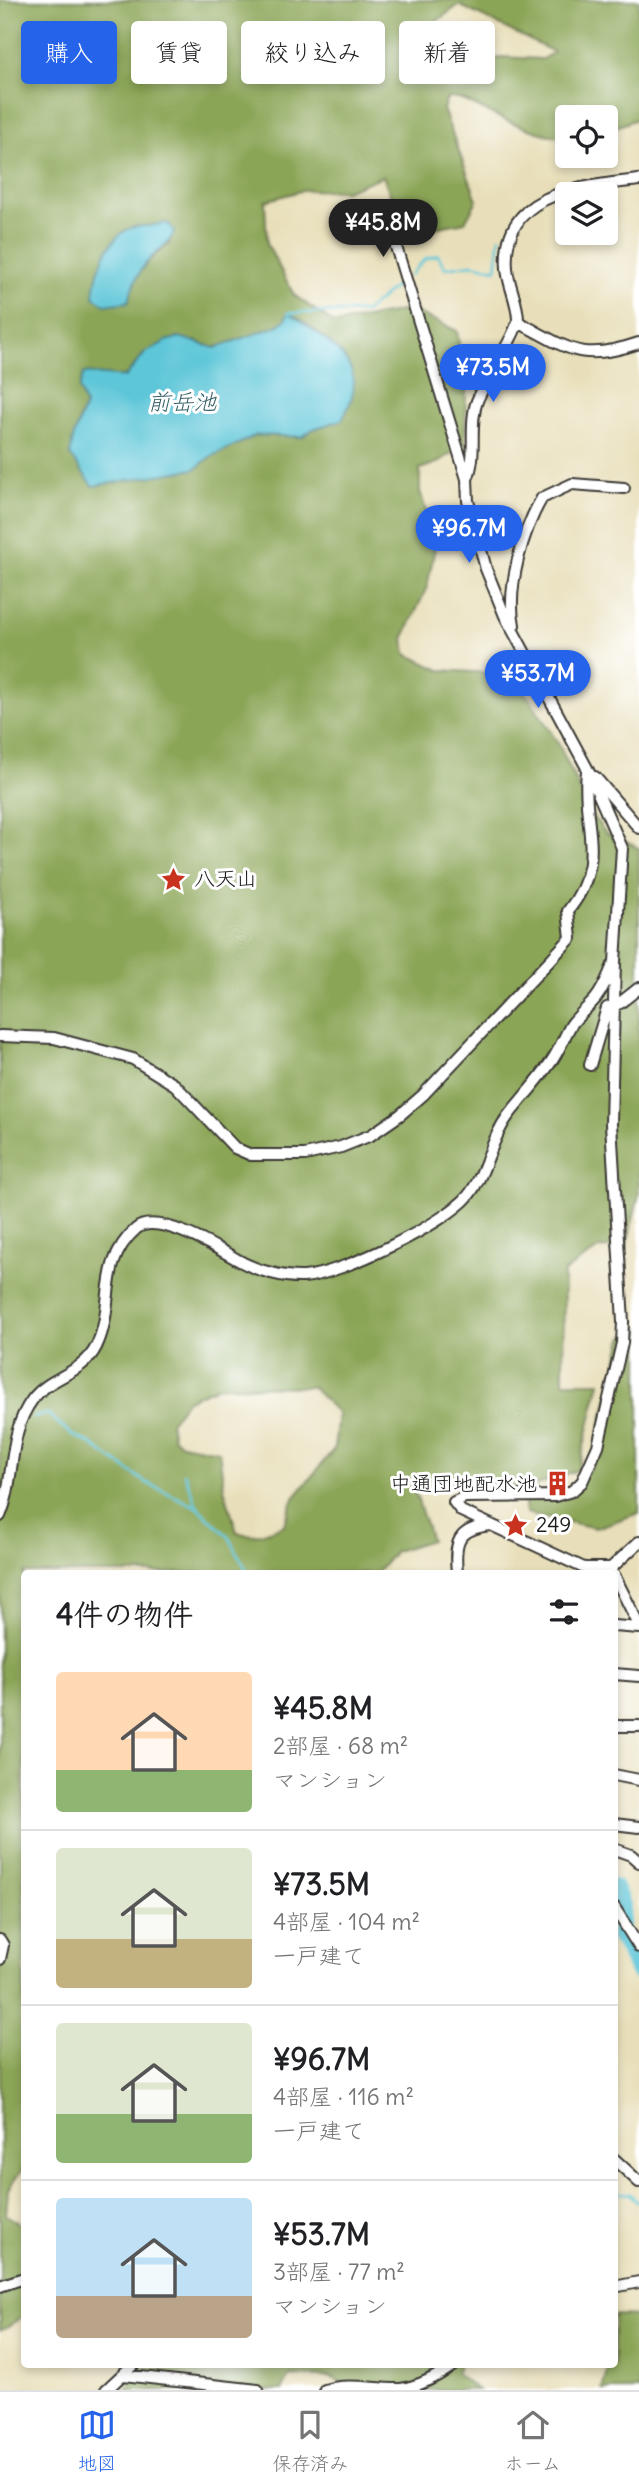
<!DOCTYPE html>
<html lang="ja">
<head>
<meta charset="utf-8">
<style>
	:root { --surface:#fff; --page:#f6f6f6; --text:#202124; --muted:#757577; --line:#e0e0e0; --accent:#2563eb }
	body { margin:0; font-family:Delius,"Klee One",sans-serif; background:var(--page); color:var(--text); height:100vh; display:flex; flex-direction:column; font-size:26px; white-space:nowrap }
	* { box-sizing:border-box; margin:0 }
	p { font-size:23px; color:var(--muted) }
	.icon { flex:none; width:38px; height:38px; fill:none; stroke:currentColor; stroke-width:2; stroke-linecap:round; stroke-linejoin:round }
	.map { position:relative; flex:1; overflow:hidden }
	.drawer { position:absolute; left:21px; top:1570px; width:597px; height:798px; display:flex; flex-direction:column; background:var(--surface); border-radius:7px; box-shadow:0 4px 10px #0003 }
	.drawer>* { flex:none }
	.banner { position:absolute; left:21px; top:21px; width:598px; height:63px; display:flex; gap:14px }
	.tools { position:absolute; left:555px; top:105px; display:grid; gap:14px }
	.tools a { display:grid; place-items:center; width:63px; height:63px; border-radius:7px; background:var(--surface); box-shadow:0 4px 10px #0003; font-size:35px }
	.price { position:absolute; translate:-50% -60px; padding:0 16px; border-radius:24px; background:var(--accent); color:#fff; font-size:23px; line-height:46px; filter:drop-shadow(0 2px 4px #0008) }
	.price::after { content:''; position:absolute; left:50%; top:42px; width:21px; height:16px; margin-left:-10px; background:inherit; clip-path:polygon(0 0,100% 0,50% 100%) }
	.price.on { background:#222; color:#fff }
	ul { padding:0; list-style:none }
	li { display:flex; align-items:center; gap:21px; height:175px; padding:0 35px }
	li+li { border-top:2px solid var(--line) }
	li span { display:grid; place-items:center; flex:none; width:196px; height:140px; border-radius:7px; color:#555 }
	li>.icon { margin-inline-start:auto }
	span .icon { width:84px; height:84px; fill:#fffc; stroke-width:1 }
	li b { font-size:30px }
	h2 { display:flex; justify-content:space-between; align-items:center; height:84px; padding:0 35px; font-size:30px }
	.tag { padding:0 24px; border-radius:7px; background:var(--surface); box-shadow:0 4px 10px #0003; font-size:24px; line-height:63px }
	.tag.on { background:var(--accent); color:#fff }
	.tab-bar { display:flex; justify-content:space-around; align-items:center; height:98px; border-top:2px solid var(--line); background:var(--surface); font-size:19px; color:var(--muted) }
	.tab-bar a { display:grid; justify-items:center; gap:4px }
	.tab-bar .on { color:var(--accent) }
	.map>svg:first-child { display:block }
	.forest { fill:#8ba557; stroke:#54603a; stroke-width:2; fill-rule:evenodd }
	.water { fill:#5dc6d8; stroke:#3c717a; stroke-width:2 }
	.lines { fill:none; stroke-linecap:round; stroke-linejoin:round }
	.stream { stroke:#5dc6d8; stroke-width:2.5 }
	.river { stroke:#5dc6d8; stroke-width:18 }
	.minor-casing { stroke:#3b3934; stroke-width:14 }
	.minor { stroke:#fff; stroke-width:10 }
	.labels { text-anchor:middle; stroke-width:6; stroke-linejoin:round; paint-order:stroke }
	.poi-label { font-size:21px; fill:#1c1c1c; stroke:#fff; text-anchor:start }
	.water-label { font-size:23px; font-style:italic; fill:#366067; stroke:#fff }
</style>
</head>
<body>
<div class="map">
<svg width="639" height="2390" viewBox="0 0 639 2390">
	<rect width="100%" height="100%" fill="#fff"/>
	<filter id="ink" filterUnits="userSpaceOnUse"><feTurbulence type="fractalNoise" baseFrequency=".0143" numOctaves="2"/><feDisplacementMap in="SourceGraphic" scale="14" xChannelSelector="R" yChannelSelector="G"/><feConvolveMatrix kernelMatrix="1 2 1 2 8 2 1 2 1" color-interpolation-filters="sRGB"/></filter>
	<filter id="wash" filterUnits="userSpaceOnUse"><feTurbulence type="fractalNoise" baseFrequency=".00686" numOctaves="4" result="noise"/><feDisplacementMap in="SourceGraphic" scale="28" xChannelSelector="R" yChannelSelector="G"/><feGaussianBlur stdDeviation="1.57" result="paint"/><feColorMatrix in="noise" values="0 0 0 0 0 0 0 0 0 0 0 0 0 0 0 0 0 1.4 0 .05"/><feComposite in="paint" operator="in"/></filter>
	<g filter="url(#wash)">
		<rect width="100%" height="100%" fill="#e8dfba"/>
		<path class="forest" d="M0 0H639V118L606 131V117H567V138C542 136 511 123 488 112 472 105 465 98 447 98L443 109 477 200 465 222 423 230 403 228 383 176 345 191 304 190 265 201 267 244 294 295 335 324 401 311 416 312 457 331 466 390 465 443 439 462 420 469V491L436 543 427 587 404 637 406 654 440 670 507 674 530 699 559 745 592 815 606 833 639 848V1194L626 1249 600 1248 564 1272 563 1382H600L578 1470 529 1488 412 1483 431 1540 395 1551 377 1573H24V2167L8 2189 6 2215 24 2226V2316L0 2331ZM459 5 554 52 542 59 501 57 459 75 433 45 437 21ZM162 223 170 243 148 261 135 279 137 227 148 228ZM288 313C300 318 310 327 320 335 356 364 361 377 342 420L313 429 302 437 257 435 210 457 195 469 77 426 85 405 84 373 125 377 145 353 195 341 215 348 277 326 285 320ZM219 1386 312 1387 338 1413 334 1449 294 1498 284 1525C267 1532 255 1539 237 1532L224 1488 219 1451 181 1444 173 1437 170 1423 187 1400Z
			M639 1328V1513L596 1528 526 1513 524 1498 572 1491 590 1469 623 1338Z
			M614 2315 639 2316V2390H602L609 2364H614Z
			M138 2364H460L456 2373 478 2390H358L330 2377 290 2376 282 2390H128Z"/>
		<path class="water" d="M162 223 169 224 174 232C168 247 157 250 148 261 137 273 133 287 128 302L105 305 94 297C95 273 108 234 134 227 143 225 152 227 162 223Z
			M288 313C299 318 309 327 320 335 353 361 365 380 342 420L313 429 302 437 257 435 210 457 195 469 93 486 70 455 73 438 85 405 79 389 84 373 125 377 145 353 166 341 180 337 215 348 277 326 285 320Z"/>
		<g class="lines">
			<path class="stream" d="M410 275 425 259 438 255 445 268 472 264 496 269 500 237
				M288 313 365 312 402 281
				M33 1417 48 1414 72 1435 89 1443 145 1482 197 1507 229 1537 248 1573
				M184 1473 197 1506
				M614 2192 630 2194 639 2203"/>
			<path class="river" d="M614 1888 622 1905 620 1935 639 1972"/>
		</g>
	</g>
	<g filter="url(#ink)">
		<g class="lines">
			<defs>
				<path id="minor" d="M393 237 467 479 468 501 486 569 505 616 587 768 622 848 615 962 611 1124 623 1322 622 1343 598 1446 582 1482 572 1491 555 1496 465 1497 454 1502 461 1511 584 1568H611L639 1542
					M518 322C570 349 580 363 639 343
					M467 479C478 454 468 425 477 401 484 383 517 333 518 320 518 302 508 285 507 268 501 190 582 187 639 180
					M514 625C506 588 523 530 542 498L572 484 624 488
					M595 777 639 828
					M0 1036 54 1038 133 1059 175 1085 235 1148 251 1155H305L341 1147 371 1135 400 1115 423 1095 571 938 568 911C609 859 581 827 587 771
					M590 1065 607 1008 620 1003 639 988
					M0 1516C16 1479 7 1434 32 1400 49 1376 82 1375 96 1347 116 1307 97 1263 136 1229 157 1211 219 1249 238 1260 255 1270 284 1278 304 1277 341 1274 445 1224 468 1196 487 1173 490 1140 508 1116 522 1098 538 1081 551 1062 559 1051 564 1037 571 1025 578 1015 589 1007 596 998 604 988 608 976 613 965
					M457 1573C454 1543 457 1529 490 1525
					M614 1575 639 1625
					M614 1626 639 1628
					M614 1674 639 1676
					M614 1726H639
					M614 1775 639 1780
					M614 1824 639 1827
					M614 1849 631 1855 639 1862
					M614 1907 639 1947
					M0 1940 3 1945 0 1959
					M614 2159 639 2182
					M0 2286 24 2278
					M614 2287 639 2282
					M123 2375 258 2390
					M106 2390 134 2364
					M325 2390C350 2382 375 2390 401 2389 420 2386 440 2375 455 2364"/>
			</defs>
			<use href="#minor" class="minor-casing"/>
			<use href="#minor" class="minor"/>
		</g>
	</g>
	<defs>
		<symbol id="sight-bare" viewBox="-9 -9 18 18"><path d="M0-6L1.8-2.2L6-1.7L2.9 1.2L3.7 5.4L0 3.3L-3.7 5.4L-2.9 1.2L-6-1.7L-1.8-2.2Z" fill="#c8321e" stroke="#fff" stroke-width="2.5" paint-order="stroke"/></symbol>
		<symbol id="building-bare" viewBox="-9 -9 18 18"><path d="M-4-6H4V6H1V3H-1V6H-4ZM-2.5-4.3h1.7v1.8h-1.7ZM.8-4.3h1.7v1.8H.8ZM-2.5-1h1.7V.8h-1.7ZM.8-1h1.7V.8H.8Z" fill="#c8321e" stroke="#fff" stroke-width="2.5" paint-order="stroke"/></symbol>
	</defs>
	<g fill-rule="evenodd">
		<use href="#sight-bare" x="156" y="862" width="35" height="35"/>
		<use href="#building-bare" x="540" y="1466" width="35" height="35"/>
		<use href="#sight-bare" x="498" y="1508" width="35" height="35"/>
	</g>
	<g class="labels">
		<g class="poi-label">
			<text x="194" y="886">八天山</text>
			<text x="537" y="1491" text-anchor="end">中通団地配水池</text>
			<text x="536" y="1532">249</text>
		</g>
		<g class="water-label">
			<text x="182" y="410">前岳池</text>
		</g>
	</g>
</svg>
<div class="tools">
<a><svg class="icon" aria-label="locate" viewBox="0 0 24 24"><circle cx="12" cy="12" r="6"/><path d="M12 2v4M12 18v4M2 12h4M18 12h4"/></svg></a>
<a><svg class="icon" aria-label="layers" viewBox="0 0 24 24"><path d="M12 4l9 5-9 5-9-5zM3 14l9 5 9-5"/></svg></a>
</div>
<b class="price on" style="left:383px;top:259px">¥45.8M</b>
<b class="price" style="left:493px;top:404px">¥73.5M</b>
<b class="price" style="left:469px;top:565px">¥96.7M</b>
<b class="price" style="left:538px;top:710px">¥53.7M</b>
<div class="banner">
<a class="tag on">購入</a>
<a class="tag">賃貸</a>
<a class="tag">絞り込み</a>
<a class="tag">新着</a>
</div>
<section class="drawer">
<h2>4件の物件<svg class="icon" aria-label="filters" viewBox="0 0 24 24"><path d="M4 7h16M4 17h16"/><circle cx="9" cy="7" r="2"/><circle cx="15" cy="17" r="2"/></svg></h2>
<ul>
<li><span style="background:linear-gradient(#ffd9b3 70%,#8fb573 0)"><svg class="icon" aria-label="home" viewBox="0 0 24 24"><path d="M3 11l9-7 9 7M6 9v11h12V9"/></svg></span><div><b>¥45.8M</b><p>2部屋 · 68 m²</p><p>マンション</p></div></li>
<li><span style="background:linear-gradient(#dfe7d0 65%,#c2b280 0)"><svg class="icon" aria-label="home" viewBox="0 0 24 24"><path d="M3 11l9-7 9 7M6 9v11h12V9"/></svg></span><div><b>¥73.5M</b><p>4部屋 · 104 m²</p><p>一戸建て</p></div></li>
<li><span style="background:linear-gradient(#dfe7d0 65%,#8fb573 0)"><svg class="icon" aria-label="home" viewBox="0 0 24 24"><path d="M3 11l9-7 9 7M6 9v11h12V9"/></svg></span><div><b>¥96.7M</b><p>4部屋 · 116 m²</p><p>一戸建て</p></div></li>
<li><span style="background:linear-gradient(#bfe0f5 70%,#b9a48a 0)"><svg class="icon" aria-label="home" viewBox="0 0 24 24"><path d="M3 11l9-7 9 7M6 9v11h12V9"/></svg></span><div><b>¥53.7M</b><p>3部屋 · 77 m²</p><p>マンション</p></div></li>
</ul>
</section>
</div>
<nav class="tab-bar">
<a class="on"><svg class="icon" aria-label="map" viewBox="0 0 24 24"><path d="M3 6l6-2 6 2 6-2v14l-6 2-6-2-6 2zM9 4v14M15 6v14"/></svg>地図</a>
<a><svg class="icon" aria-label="saved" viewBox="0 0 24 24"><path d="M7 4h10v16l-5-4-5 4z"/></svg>保存済み</a>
<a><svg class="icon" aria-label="home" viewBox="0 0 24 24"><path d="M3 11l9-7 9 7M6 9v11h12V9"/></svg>ホーム</a>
</nav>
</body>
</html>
